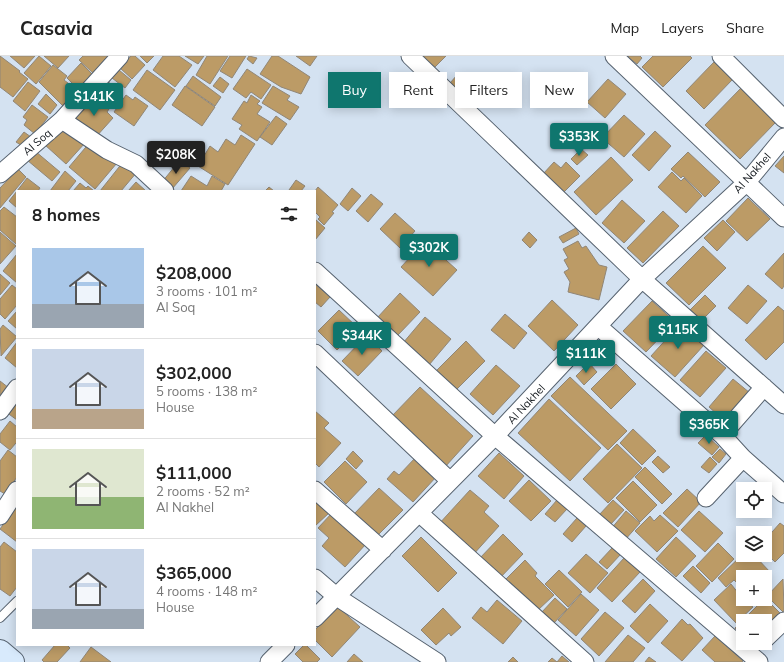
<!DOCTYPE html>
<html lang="en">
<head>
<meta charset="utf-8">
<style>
	:root { --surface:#fff; --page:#f6f6f6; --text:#222; --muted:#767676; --line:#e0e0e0; --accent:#0f766e }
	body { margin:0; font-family:Mulish,sans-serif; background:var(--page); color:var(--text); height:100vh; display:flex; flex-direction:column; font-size:15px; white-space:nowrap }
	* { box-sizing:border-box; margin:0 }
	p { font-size:13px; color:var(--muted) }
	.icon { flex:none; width:22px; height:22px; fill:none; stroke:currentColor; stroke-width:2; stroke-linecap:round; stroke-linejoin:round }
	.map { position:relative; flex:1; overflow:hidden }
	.side { position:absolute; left:16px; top:134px; width:300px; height:456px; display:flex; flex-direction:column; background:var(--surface); border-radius:0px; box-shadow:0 2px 10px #0003 }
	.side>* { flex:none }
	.banner { position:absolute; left:328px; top:16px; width:380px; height:36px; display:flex; gap:8px }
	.controls { position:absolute; left:736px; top:426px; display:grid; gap:8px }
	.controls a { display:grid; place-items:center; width:36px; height:36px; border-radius:0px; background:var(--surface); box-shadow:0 2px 10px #0003; font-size:20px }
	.price { position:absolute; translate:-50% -34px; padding:0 9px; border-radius:4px; background:var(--accent); color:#fff; font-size:13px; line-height:26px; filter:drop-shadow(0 1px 2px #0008) }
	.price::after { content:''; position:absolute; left:50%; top:24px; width:12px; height:9px; margin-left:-6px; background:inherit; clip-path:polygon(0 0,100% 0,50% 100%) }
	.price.active { background:#222; color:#fff }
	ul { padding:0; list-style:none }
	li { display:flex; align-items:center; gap:12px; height:100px; padding:0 16px }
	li+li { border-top:1px solid var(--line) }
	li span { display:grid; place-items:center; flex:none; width:112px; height:80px; border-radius:0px; color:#555 }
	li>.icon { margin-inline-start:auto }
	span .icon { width:48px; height:48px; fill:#fffc; stroke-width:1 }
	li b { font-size:17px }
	h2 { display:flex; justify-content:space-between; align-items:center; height:48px; padding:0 16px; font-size:17px }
	.pill { padding:0 14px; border-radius:0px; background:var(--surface); box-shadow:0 2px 10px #0003; font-size:14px; line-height:36px }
	.pill.active { background:var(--accent); color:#fff }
	header { display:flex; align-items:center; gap:24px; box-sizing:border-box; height:56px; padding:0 20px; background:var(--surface); border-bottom:1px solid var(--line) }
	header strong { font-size:19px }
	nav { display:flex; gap:22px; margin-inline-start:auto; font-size:14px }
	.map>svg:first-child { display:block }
	.building { fill:#bc9b66; stroke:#908677 }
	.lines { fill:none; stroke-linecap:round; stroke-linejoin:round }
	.lane-casing { stroke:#56626f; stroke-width:10 }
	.street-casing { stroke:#56626f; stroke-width:19 }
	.secondary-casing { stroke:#56626f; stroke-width:24 }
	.lane { stroke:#fff; stroke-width:8 }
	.street { stroke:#fff; stroke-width:17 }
	.secondary { stroke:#d8eafc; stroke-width:22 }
	.labels { text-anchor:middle; stroke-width:4; stroke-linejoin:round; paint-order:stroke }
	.street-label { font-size:11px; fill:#0d1217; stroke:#fff }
</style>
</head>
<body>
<header>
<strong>Casavia</strong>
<nav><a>Map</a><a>Layers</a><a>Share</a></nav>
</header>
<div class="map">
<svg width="784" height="606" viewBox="0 0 784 606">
	<rect width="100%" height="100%" fill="#d4e2f1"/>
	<path class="building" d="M0 0 20 15 19 16 28 23 13 41 0 31Z
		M10 0H35L24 12Z
		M39 0 51 10 36 28 24 17Z
		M44 0H69L58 12Z
		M83 0H114L94 18 79 4Z
		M131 0H135L145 9 132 23 120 12Z
		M140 0H154L147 7Z
		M163 0H179L192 9 175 31 153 14Z
		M185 0H204L198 8Z
		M207 0H228L210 28 196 19Z
		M230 0H246L232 22 220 15Z
		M249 0 257 2 253 8 247 3Z
		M272 0H278L310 21 301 38 281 31 260 18Z
		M296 0H317L310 10Z
		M411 0H446L429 17Z
		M629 0H640L642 2 637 8 628 1Z
		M653 0H690L692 2 663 31 642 11Z
		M714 6 733 23 704 53 686 35Z
		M81 7 95 21 81 36 67 22Z
		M53 9 67 20 64 24 77 34 63 50 39 26Z
		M247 13 271 29 261 43 251 36 246 42 233 33Z
		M119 14 131 24 125 32 112 22Z
		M147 14 175 34 160 54 133 34Z
		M458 18 468 28 459 36 450 27Z
		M193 20 221 41 215 50 186 30Z
		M220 21 229 28 223 37 213 30Z
		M608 23 626 38 605 62 587 46Z
		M107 25 120 35 111 48 98 37Z
		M28 26 40 35 25 55 13 45Z
		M185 30 215 51 202 70 172 49Z
		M273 30 290 40 287 44 299 51 290 64 262 47Z
		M741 32 776 66 740 103 705 69Z
		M46 38 57 49 50 58 38 48Z
		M126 39 133 44 135 41 148 50 134 70 114 56Z
		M251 39 260 45 257 48 262 51 257 58 270 66 257 85 239 73 242 69 232 63 244 45 247 47Z
		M94 40 109 53 107 56 113 62 95 82 74 64Z
		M32 49 48 61 35 78 24 69 27 64 23 61Z
		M624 59 645 78 624 101 602 82Z
		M276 60 287 68 272 89 260 81Z
		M62 70 85 87 66 108 45 89Z
		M655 75 671 90 649 115 632 99Z
		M24 76 31 81 24 91 16 86Z
		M241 79 255 88 228 129 198 110 210 90 218 96 226 83 235 89Z
		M91 85 117 107 95 133 69 111Z
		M581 93 588 99 577 109 571 103Z
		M35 95 60 116 52 125 27 104Z
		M688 96 720 126 705 141 683 120 681 122 671 113Z
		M784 100V117L775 110Z
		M611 101 633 124 596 159 574 136Z
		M180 104 190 112 172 133 162 126Z
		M123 106 137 116 121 135H100Z
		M554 106 561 112 566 106 580 120 563 137 543 118Z
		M18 113 26 121 0 152V132Z
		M65 115 76 125 68 135H50Z
		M672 116 681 125 684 122 702 140 686 157 658 131Z
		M191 120 207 130 212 120 225 128 221 135H181Z
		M27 122 40 132 38 135H17Z
		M296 124 305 130 301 135H290L289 134Z
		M136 126 146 135H128Z
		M80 127 86 132 88 130 94 135H73Z
		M269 131 274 135H265Z
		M318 131 338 149 332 156 334 157 324 169 318 163 320 161 315 156V135Z
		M352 132 361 140 348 155 340 148Z
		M17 135V152L9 145Z
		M371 138 383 148 368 166 356 155Z
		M748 142 770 163 747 185 726 165Z
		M622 144 645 165 624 187 602 167Z
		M4 151 17 161V189L0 174V155Z
		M663 155 679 170 643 207 627 192Z
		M395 157 415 175 400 192 380 173Z
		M315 163 325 172 315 184Z
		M723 164 735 176 717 195 704 182Z
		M576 172 579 178 563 187 559 181Z
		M0 176 16 190 0 208Z
		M529 176 537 184 530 192 522 184Z
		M425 185 457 214 433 240 401 211Z
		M578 185 582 192 586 190 599 209 607 211 599 244 568 236 570 226 564 216 569 213 564 204 568 202 563 193Z
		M703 190 726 212 689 249 666 227Z
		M784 197V230L782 233 765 218Z
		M17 198V227L3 215Z
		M0 218 10 227 0 239Z
		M315 228 330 241 321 251 315 246Z
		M12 229 17 233V249L5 263 0 258V243Z
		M748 229 767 245 747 268 728 252Z
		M400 237 420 256 397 280 377 262Z
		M705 239 716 250 701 265 690 254Z
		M552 244 578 269 554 295 528 270Z
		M652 245 675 266 646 296 623 275Z
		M778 250 784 255V286L766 304 745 284Z
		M339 254 358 272 337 294 318 275Z
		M17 255V273L8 265Z
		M505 258 527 277 514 293 491 274Z
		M425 261 451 283 429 309 403 287Z
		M680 268 704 289 675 321 651 300Z
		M3 269 17 281 1 300 0 273Z
		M367 279 382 295 358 320 342 305Z
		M466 285 485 305 455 335 436 315Z
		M17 286V312L5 302Z
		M706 295 726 312 700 341 680 324Z
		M589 307 597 316 584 329 576 320Z
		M616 308 636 328 611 353 591 333Z
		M496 309 520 330 493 359 470 338Z
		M570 321 627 375 608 394 551 340Z
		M733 323 750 337 726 366 709 351Z
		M0 325 9 332 0 344Z
		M420 331 473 380 445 411 391 361Z
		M17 341V364L6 356Z
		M549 343 601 392 570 425 518 377Z
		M315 355 329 367 324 372 341 387 319 411 315 407Z
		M10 365 17 371V388L16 387 10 394 0 386V378Z
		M633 373 656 395 642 409 620 387Z
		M706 379 719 391 712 399 698 387Z
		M617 388 642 412 608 447 583 423Z
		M720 393 726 398 719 407 712 401Z
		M8 394 17 401V421L5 438 0 435V405Z
		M353 395 363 405 356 413 346 403Z
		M499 397 524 420 504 443 478 420Z
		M658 400 670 411 663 417 652 406Z
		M416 401 437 420 413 446 387 423 394 415 399 419Z
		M710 401 717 408 709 417 701 411Z
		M345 405 367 426 346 448 324 426Z
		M645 411 672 438 662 448 635 421Z
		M529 424 551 445 531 465 509 445Z
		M633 425 657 449 640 466 616 442Z
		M379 432 403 454 377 480 354 458Z
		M687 433 701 446 678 471 663 457Z
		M470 434 489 450 484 456 499 470 472 500 438 469Z
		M315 437 329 457 315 470Z
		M557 444 567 453 555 466 545 458Z
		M613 444 624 454 610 469 599 459Z
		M17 450V486L0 473Z
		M626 455 640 467 624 485 611 473Z
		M699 455 723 477 705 496 681 474Z
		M332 457 366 488 345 511 322 490 329 482 318 472Z
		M660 459 678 475 657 496 635 475 650 460 654 465Z
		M577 462 586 470 572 486 563 478Z
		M780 467 784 470V497L775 506 765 496V484Z
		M503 478 523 498 498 524 478 504Z
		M421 481 457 517 438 536 402 500Z
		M676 481 696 500 676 521 656 503Z
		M4 486 17 496V531L10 540 0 533V491Z
		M718 487 734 503 712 526 696 510Z
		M613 491 621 498 607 513 599 506Z
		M586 498 608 517 590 537 568 517Z
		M743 498 754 499 771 517 765 522V521H743V533L734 524 726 531 718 522Z
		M624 502 640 516 612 546 597 532Z
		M525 504 537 517 535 520 554 539 538 554 499 530Z
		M693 510 710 527 701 537 683 520Z
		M559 514 582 536 568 551 545 528Z
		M643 523 655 535 635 557 622 545Z
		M783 523 784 554 783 556 767 540Z
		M731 528 743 543 753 551 736 567 714 544Z
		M581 538 599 554 576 580 558 564Z
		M555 542 567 553 553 568 541 557Z
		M765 542 782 559 765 575V565H743V580L735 572Z
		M497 544 522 565 503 588 472 562 481 551 487 556Z
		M650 548 668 565 648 587 630 570Z
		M338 551 360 571 332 601 315 584V574Z
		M443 552 461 571 451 580 449 577 436 589 421 574Z
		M605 556 624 572 599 600 581 583Z
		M682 563 688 569 690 568 703 582 682 605 661 587Z
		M628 579 645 592 633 606H605Z
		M715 580 743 605 742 606H715L702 594Z
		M55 589H67L70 592 57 606H44L42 604Z
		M304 589H306L320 603 317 606H303L295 598Z
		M91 591 111 606H80Z
		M354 598 363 606H347Z
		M562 600 569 606H548L552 602 557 606Z
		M513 601 518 606H508Z
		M649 601 656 606H645Z"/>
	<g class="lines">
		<defs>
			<path id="lane" d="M0 562 17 545"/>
			<path id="street" d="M410 0 642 223 784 349
				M614 0 784 162
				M721 0 784 63
				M62 64 107 94 136 108 165 135
				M0 118 62 64 120 0
				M315 215 495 380 759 606
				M599 271 722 379 743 402 784 438
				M315 297 450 425
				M0 355 17 332
				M722 379 764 331
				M315 434 383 494
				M706 442 743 402
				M419 457 585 606
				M0 460 17 434
				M315 522 337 541 437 606
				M315 562 495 380 642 223 747 126 784 81
				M765 583 784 565
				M269 606 286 589"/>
			<path id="secondary" d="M0 595 13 606"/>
		</defs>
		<use href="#lane" class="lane-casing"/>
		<use href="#street" class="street-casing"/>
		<use href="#secondary" class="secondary-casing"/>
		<use href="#lane" class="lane"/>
		<use href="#street" class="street"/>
		<use href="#secondary" class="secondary"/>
	</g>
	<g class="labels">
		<g class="street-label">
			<text transform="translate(37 86) rotate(-41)" y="4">Al Soq</text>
			<text transform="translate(752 117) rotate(-48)" y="4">Al Nakhel</text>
			<text transform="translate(526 348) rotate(-47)" y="4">Al Nakhel</text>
		</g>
	</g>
</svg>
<div class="controls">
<a><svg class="icon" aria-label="locate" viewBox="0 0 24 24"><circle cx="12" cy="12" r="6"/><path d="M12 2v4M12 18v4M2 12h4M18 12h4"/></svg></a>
<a><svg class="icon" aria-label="layers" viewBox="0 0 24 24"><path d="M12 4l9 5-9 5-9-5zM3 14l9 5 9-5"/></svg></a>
<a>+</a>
<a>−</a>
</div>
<b class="price" style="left:94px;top:61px">$141K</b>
<b class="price" style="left:579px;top:101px">$353K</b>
<b class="price active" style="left:176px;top:119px">$208K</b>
<b class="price" style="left:429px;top:212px">$302K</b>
<b class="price" style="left:678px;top:294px">$115K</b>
<b class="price" style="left:362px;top:300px">$344K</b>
<b class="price" style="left:586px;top:318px">$111K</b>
<b class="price" style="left:709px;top:389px">$365K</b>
<div class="banner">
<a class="pill active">Buy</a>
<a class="pill">Rent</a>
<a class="pill">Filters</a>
<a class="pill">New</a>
</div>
<section class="side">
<h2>8 homes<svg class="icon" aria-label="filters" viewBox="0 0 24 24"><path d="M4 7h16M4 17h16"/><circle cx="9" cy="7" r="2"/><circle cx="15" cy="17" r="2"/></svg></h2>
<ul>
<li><span style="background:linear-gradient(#a9c7e8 70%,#9aa5b1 0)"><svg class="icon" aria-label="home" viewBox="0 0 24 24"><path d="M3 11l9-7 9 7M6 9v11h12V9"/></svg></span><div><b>$208,000</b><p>3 rooms · 101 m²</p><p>Al Soq</p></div></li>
<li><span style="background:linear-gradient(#c9d6e8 75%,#b9a48a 0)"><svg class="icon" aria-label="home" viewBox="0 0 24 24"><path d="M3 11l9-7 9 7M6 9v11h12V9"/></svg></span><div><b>$302,000</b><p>5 rooms · 138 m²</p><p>House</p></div></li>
<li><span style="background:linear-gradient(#dfe7d0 60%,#8fb573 0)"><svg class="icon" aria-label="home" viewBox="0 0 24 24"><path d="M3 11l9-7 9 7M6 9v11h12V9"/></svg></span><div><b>$111,000</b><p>2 rooms · 52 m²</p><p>Al Nakhel</p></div></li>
<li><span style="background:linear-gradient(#c9d6e8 75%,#9aa5b1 0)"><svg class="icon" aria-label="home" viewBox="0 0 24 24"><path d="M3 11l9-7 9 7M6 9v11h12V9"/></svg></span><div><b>$365,000</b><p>4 rooms · 148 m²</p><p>House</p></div></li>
</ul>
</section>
</div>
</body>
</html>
